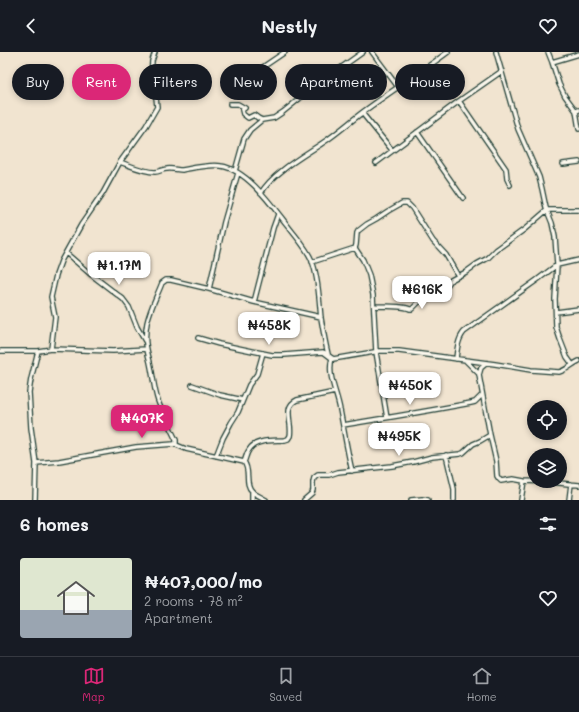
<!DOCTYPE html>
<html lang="en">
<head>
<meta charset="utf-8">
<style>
	:root { --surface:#171b24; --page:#20242c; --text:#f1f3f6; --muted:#9ea1a6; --line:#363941; --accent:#db2777 }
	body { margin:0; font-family:Mali,sans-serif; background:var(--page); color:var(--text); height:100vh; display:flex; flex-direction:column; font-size:15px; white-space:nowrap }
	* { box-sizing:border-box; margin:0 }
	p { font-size:13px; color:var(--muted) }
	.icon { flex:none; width:22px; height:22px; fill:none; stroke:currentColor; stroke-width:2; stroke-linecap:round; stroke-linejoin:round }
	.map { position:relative; height:448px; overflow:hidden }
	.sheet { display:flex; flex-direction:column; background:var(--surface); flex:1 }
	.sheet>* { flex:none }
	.banner { position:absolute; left:12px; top:12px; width:555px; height:36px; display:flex; gap:8px }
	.buttons { position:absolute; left:527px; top:348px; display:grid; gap:8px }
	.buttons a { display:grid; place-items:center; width:40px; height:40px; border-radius:50%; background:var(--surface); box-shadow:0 2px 6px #0003; font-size:20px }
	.price { position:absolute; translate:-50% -34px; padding:0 9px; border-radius:8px; background:#fff; color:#222; font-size:13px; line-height:26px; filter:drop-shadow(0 1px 2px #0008) }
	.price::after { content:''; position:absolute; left:50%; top:24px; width:12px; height:9px; margin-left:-6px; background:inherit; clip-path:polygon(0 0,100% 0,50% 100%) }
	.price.current { background:var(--accent); color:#fff }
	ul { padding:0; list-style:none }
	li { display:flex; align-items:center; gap:12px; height:100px; padding:0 20px }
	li+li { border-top:1px solid var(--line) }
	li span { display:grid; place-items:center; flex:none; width:112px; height:80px; border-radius:4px; color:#555 }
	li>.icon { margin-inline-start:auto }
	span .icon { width:48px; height:48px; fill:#fffc; stroke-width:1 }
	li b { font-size:17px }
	h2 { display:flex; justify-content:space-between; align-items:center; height:48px; padding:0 20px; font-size:17px }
	.tag { padding:0 14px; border-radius:18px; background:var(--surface); box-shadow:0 2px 6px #0003; font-size:14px; line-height:36px }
	.tag.current { background:var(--accent); color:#fff }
	header { display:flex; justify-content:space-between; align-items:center; height:52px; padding:0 20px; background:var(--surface); font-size:18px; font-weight:800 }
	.tabs { display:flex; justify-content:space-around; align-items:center; height:56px; border-top:1px solid var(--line); background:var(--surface); font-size:11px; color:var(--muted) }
	.tabs a { display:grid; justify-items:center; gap:2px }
	.tabs .current { color:var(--accent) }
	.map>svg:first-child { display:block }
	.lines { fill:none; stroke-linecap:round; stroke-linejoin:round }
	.minor-casing { stroke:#1f3d34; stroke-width:6 }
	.minor { stroke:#fbf7ec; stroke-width:3.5 }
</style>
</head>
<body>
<header><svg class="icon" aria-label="back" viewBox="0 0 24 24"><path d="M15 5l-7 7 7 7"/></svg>Nestly<svg class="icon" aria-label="heart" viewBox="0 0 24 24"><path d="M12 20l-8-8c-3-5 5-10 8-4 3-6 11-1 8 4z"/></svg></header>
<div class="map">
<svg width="579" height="448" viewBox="0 0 579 448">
	<rect width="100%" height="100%" fill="#f1e4d0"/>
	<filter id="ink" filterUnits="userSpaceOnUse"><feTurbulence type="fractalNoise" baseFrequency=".025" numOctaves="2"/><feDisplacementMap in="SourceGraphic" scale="8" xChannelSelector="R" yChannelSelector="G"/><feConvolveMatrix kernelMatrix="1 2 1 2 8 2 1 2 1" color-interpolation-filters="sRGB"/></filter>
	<g filter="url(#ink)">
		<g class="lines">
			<defs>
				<path id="minor" d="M372 0 398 35
					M496 0 518 77 539 125 542 137 546 156 552 171 555 185 557 213 555 247 556 275 560 287 567 305 572 312
					M548 0 552 10 579 2
					M552 10 559 32 565 44 576 59
					M260 17 285 0
					M459 49 506 117 507 127 510 133
					M230 52H238L245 56 242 58 243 62 248 66 254 63 258 66 262 68
					M579 58 576 59 579 77
					M362 61 392 98
					M417 80 463 146
					M120 110C131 114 144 120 155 120 159 120 163 117 167 117 172 116 177 118 182 118 193 116 211 112 221 114 248 118 273 155 288 174 296 185 307 196 312 209 319 227 319 248 321 266 323 278 325 290 328 302
					M376 111 459 49 502 19
					M563 112 579 110
					M235 119 244 87 250 78 262 68 274 66 283 60 314 35 363 0
					M261 141C273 120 307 102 327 88 340 79 351 69 363 60 391 39 420 21 448 0
					M66 201 89 221 123 247 129 255 137 275 145 289
					M312 210 355 196
					M209 237 224 170 238 121
					M254 250 273 176 278 162
					M374 254C382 254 404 254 410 257H412L419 250 438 242 446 235 451 228 466 220 477 212 488 206 496 198 525 177 547 158H579
					M556 260 579 257
					M198 286 219 292 272 303H284L323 300 325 301 333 307 380 299H399L495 312 531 318 559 320C567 318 572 312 579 309
					M51 297 55 265 51 245 56 223 61 209 81 173 103 141 120 110 146 74 157 55 156 45 153 39 151 26 152 9 155 0
					M0 299H38L51 297 113 299 146 297
					M332 306C327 324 337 340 340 358 344 378 347 398 352 419
					M456 307C457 297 458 287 464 280L537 228 557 213 579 208
					M465 308 478 321
					M487 311 481 316 479 323 490 383 496 409 497 424 499 427 501 429 513 427 524 429 549 430 579 433
					M192 333 220 343 243 348
					M387 366 376 300 373 243 369 223 363 208 355 196 356 193 357 181 358 179 367 172 376 167 388 159 402 151H407L412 156 433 189 446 203 458 224
					M343 373C386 366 428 359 471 351L475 350 482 343
					M176 393V388C170 375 163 363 158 349 154 337 153 323 150 310 146 295 144 287 147 271 150 257 157 244 162 231L166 228H171L209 237 254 250 321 265
					M446 403 454 437V448
					M216 404 223 386 231 371 238 360 249 333 257 322 263 301
					M36 411 59 409 136 395 174 392 186 397 244 410
					M35 448 36 411 31 376 29 340 31 327 38 299
					M252 448V440
					M266 448C262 445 255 443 252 439 244 432 251 418 244 410 246 406 246 402 249 398 255 387 274 389 285 388L288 387 290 384C293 371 282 355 297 348L335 340
					M304 448 312 441 313 438V430L314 426 318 423H329L338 420 392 414 413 410 432 405 460 402 463 401 473 392 480 389 490 383
					M411 448 422 447 428 448
					M521 448 524 429
					M569 448 571 432"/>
			</defs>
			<use href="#minor" class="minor-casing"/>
			<use href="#minor" class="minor"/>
		</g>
	</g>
</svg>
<div class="buttons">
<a><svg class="icon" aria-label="locate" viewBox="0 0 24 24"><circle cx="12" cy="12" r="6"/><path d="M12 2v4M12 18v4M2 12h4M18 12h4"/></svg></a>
<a><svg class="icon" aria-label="layers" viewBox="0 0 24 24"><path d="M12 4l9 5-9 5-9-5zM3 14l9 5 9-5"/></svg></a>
</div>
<b class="price" style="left:119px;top:234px">₦1.17M</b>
<b class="price" style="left:422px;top:258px">₦616K</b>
<b class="price" style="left:269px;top:294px">₦458K</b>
<b class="price" style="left:410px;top:354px">₦450K</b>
<b class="price current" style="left:142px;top:387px">₦407K</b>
<b class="price" style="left:399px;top:405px">₦495K</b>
<div class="banner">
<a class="tag">Buy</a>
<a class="tag current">Rent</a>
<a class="tag">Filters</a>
<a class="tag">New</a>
<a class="tag">Apartment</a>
<a class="tag">House</a>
</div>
</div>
<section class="sheet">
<h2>6 homes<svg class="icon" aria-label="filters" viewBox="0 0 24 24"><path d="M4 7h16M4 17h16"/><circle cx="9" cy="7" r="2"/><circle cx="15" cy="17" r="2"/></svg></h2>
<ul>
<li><span style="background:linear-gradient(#dfe7d0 65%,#9aa5b1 0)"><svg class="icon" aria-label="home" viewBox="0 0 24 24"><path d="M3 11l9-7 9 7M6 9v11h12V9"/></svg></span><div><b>₦407,000/mo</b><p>2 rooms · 78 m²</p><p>Apartment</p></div><svg class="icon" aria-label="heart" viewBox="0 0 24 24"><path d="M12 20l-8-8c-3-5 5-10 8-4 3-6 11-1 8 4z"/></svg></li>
</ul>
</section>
<nav class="tabs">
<a class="current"><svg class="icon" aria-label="map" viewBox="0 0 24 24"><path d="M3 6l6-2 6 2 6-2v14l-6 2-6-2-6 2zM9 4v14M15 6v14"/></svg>Map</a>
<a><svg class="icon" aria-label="saved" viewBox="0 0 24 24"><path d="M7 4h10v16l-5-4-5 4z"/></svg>Saved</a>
<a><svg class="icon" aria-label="home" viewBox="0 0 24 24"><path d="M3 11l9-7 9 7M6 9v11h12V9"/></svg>Home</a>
</nav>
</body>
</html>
